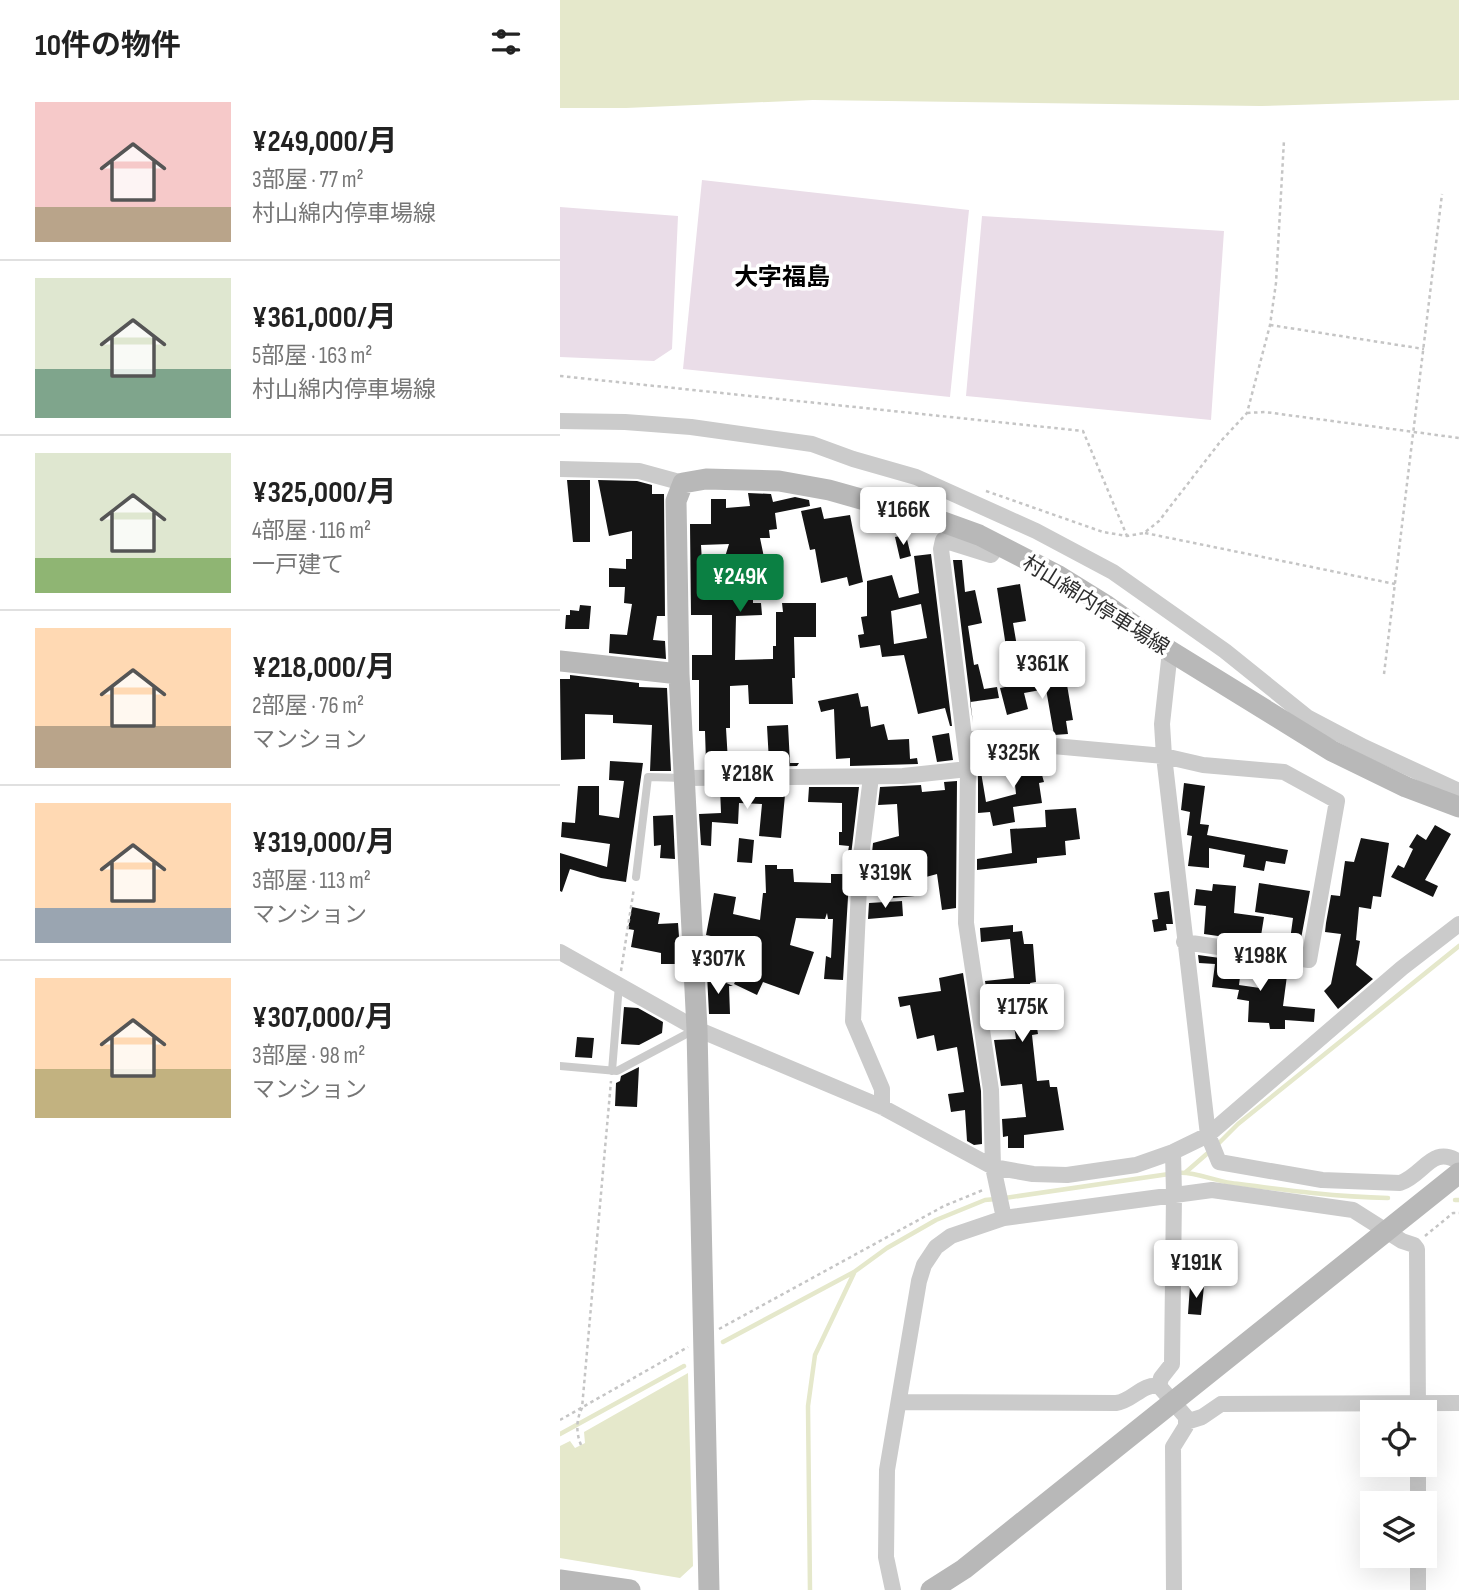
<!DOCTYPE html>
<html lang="ja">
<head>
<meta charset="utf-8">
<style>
	:root { --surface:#fff; --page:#f2f2f2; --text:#222; --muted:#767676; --line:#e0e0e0; --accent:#0b8043 }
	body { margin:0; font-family:"Sofia Sans Condensed","Noto Sans JP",sans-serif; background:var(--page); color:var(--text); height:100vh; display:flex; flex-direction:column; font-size:26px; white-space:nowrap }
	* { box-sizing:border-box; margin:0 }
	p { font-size:23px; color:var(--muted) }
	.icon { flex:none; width:38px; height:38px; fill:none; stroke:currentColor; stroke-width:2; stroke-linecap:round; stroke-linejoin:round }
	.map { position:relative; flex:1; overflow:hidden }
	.sheet { display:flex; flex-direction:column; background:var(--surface); width:560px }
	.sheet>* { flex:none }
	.tools { position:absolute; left:800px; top:1400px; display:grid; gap:14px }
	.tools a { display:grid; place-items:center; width:77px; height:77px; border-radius:0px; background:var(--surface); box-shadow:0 7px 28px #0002; font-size:35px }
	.price { position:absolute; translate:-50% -60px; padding:0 16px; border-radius:7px; background:#fff; color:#222; font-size:23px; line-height:46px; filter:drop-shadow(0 2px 4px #0008) }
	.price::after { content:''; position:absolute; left:50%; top:42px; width:21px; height:16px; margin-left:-10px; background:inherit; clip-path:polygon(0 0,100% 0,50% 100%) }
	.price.selected { background:var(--accent); color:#fff }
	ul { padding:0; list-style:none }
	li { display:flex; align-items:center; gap:21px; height:175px; padding:0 35px }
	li+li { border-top:2px solid var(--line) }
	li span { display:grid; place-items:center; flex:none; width:196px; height:140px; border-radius:0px; color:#555 }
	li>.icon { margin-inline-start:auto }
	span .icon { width:84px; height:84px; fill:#fffc; stroke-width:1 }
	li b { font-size:30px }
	h2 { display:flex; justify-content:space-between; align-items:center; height:84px; padding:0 35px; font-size:30px }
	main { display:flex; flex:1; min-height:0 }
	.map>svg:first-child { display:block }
	.green { fill:#eadde8 }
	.water { fill:#e5e8cb }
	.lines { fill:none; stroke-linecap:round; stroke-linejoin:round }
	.stream { stroke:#e5e8cb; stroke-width:4.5 }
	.building { fill:#151515; fill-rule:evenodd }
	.path { stroke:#c5c5c5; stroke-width:2.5; stroke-dasharray:3.5 3.5; stroke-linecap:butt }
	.lane { stroke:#cbcbcb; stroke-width:8 }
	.street { stroke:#cbcbcb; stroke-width:16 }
	.secondary { stroke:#b8b8b8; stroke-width:21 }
	.labels { text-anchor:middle; stroke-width:7; stroke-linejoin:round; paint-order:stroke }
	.street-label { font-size:21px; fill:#2e2e2e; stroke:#fff }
	.quarter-label { font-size:24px; font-weight:bold; fill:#000; stroke:#fff }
</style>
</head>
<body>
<main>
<section class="sheet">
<h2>10件の物件<svg class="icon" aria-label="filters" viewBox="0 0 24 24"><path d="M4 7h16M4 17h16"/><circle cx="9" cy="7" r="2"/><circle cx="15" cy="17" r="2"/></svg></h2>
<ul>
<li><span style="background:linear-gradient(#f6c9c9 75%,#b9a48a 0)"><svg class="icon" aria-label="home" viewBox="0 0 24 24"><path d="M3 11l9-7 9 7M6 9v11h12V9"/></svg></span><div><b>¥249,000/月</b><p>3部屋 · 77 m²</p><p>村山綿内停車場線</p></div></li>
<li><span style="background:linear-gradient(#dfe7d0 65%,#7fa58c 0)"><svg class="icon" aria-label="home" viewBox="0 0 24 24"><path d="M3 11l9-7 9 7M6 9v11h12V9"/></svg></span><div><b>¥361,000/月</b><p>5部屋 · 163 m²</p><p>村山綿内停車場線</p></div></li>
<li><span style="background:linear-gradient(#dfe7d0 75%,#8fb573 0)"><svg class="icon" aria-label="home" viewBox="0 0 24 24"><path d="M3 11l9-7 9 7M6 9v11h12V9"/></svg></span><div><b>¥325,000/月</b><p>4部屋 · 116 m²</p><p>一戸建て</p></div></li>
<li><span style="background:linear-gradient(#ffd9b3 70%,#b9a48a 0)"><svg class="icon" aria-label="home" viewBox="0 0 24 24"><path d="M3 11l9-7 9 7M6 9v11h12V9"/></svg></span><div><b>¥218,000/月</b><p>2部屋 · 76 m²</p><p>マンション</p></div></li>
<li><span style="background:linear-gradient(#ffd9b3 75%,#9aa5b1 0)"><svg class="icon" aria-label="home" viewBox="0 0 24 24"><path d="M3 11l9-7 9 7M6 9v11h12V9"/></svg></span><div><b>¥319,000/月</b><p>3部屋 · 113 m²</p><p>マンション</p></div></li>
<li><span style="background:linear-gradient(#ffd9b3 65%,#c2b280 0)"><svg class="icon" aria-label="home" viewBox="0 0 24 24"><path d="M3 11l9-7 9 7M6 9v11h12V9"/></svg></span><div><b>¥307,000/月</b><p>3部屋 · 98 m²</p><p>マンション</p></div></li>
</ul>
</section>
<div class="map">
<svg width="899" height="1590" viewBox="0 0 899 1590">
	<rect width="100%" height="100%" fill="#fff"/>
	<path class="green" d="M142 180 409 210 390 397 123 369Z
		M0 207 118 216 112 349 94 361 0 357Z
		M422 216 664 231 651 420 406 396Z"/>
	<path class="water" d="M0 0H899V100L701 106 253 100 66 108H0Z
		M128 1373 133 1566 120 1578 0 1558V1446L10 1441 15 1448 25 1443 24 1432Z"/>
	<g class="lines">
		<path class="stream" d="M656 1146 678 1124 899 946
			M626 1172 649 1152
			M618 1173C632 1171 655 1181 671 1183 724 1190 775 1197 828 1198
			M445 1198 609 1174
			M895 1200H899
			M163 1342 294 1272 327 1248 376 1220 425 1200 436 1199
			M0 1434 124 1366
			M250 1590 248 1406 255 1355 294 1273"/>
	</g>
	<path class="building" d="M7 480H30V542H13Z
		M38 480 77 481 92 485V494H104L105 616H97L93 640 105 641 106 659 49 653 50 634 67 635 72 604 64 603 65 587H49V568L66 569V559H72V531L49 536Z
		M188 493 211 494 213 502 235 497 249 500 250 506 215 513 217 529 209 530 210 538H200L206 567 193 569 199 599 193 600V603H201L202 615 176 616 175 660 213 659V646H216V612H223L222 603H256V637H234L235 678H232L233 704H189L188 685 170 686V728H166L168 762 146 763 145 731H139V680H132V655H152V615H131L130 524H151V499H166V508L190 506ZM169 544 164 560 168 579H143L141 545Z
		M261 507 264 519 290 515 303 582 289 586 287 577 261 583 255 549 250 550 241 511Z
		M346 535 351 556 340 559 335 537Z
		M371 554 392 726H390L385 708 358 714 344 655 322 657 320 645 300 648 298 635 304 634 301 617 307 616V581L332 575 339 598 359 593 354 556ZM361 604 367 638 334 644 331 611Z
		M393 560H402L405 592 415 590 418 604 422 623 408 626 414 665 418 664 424 689 437 687 439 698 410 702 413 723Z
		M460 584 466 621 453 623 459 658 448 660 437 588Z
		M20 605 31 606 29 629H5L6 615H10V610L19 611Z
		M10 675 79 683V687L107 688 111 771H90L92 725 53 723V715L25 714V759L1 760 0 679H10Z
		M486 679 487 682 506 679 513 720 506 721 508 734 494 735 486 689 464 693 468 709 447 715 440 688Z
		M298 693 301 707 308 706 311 727 324 724 328 740 349 739 350 759 357 758 358 764 290 766V758L276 759 274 709 261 712 258 701Z
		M228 725 230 763H239L237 766 191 767V762H209L207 726Z
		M389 733 393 760 377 762 372 736Z
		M457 753 471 754V758L477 757 484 782 479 783 482 803 453 807 455 822 433 826 430 812 418 813V762L427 760 430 770 421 772 426 802 456 794 452 757 458 756Z
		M50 761 83 763 66 882 41 878 10 869 2 892 0 891V853L47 867 50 844 1 837 2 822 15 823 18 786H39V815L59 818 64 781 49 780Z
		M397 781 396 908 382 910 377 874 355 880V896L333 898 330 871 310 873 313 843 339 836 337 804 318 805 320 787 361 785 362 792 385 790 384 782Z
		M624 783 645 786 640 824 649 825 647 835 728 850 725 864 706 861 704 871 683 867 685 855 649 848V868L628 866 632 836 627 835 630 812 621 810Z
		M249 787H299L290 864 283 980 264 979 266 956 271 958 273 919H268L267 913 265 919 236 918 230 945 254 952 239 995 203 982 197 995 174 984 185 960 180 958 184 943 146 935 154 893 176 897 173 914 200 920 203 893H206L205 865H217V869H233L234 882 271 883V874H284L289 846 279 845V832H282V803L248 802Z
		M160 788H228L225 795 221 838 199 836 202 804 179 803 178 824 152 822 151 846 141 845 139 814 161 813Z
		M516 808 520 839 505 841 506 855 477 858V863L417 870V859L452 853 450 829 486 827 485 810Z
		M113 815 115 859 100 858 101 845 94 846 93 816Z
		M875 825 891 834 865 880 878 886 873 897 831 877 838 865 844 868 853 849 849 847 857 834 866 840Z
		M179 838 194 840 192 863 177 862Z
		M801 838 829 843 821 897 813 896 811 909 799 907 796 940 800 941 796 965 813 979 778 1009 764 991 771 984 781 934 765 932 766 923 771 895 780 896 785 861 794 862Z
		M699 883 750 891 740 944 731 943 730 947 705 943 706 936 730 940 733 918 695 912Z
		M653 884 676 886 674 913 704 917 700 942 644 934 646 906 634 905 636 889 652 891Z
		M609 891 613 924H606L607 930 594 932 592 920 598 919 594 893Z
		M342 901 343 916 308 919 309 903Z
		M72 907 100 913 98 924 118 923 121 964H101V953L71 947 74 930 68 929Z
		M453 925V932L462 931 464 944H473L476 982 470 983 478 1034 472 1035 477 1081 489 1080 490 1087H497L504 1130 464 1135V1148H448V1136L443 1137 442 1119 466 1117 462 1084 441 1086 434 1040 456 1039 449 992 427 994 425 981 454 978 450 939 421 942 420 928Z
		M638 955 682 961 679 985 700 988 703 964 728 968 723 1006 755 1009 754 1022 725 1020V1029H710L709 1023 688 1022 689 1001 677 999 679 990 652 987 655 964 639 963Z
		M403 973 421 1091 422 1144 414 1145 407 1141 405 1110 391 1112 388 1094 404 1092 397 1047 377 1051 374 1035 357 1039 350 1005 340 1007 338 997 381 991 379 978Z
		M147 974 173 986H169L170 1014H149Z
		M64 1007 78 1008 103 1022 102 1033 79 1045 61 1044Z
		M17 1037 34 1038 32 1058 15 1057Z
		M79 1067 77 1107 55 1106 56 1083 60 1081 61 1076Z
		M630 1285 644 1286 641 1315 628 1314Z"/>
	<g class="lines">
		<path class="path" d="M710 325 864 349
			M0 376 523 431 567 536
			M687 413 705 412 899 438
			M426 491 543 532 567 536 584 533 599 521 660 442 687 413 710 325 716 283 724 140
			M585 533 835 584
			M824 674 882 194
			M61 971 74 888
			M865 1236 893 1213H899
			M159 1329 384 1206 423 1190
			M0 1420 128 1347
			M21 1445C16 1433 16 1420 22 1408L51 1081"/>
		<path class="lane" d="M76 877 88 777 124 778
			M0 1066 57 1071 134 1030
			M52 1071 59 985"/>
		<path class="street" d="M0 421 65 422 131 427 252 444 293 459 356 477 476 531 553 572 665 651 747 717 804 747 899 791
			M0 469 79 471 123 483
			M610 651 602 724 604 756 648 1135
			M405 738 604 756 643 765 724 772 777 801 749 960 624 942
			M311 777 300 865 293 1021 322 1089V1107
			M124 778 343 776 408 769
			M0 952 137 1029 322 1107 433 1167 431 1090 406 923 408 769 381 549 383 540 431 555 439 545
			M648 1135 842 968 899 924
			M613 1152 614 1194 612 1364 601 1378 599 1386 626 1417V1426L613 1447 614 1590
			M444 1218 433 1167 473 1174 507 1175 576 1165 613 1152 648 1135 659 1162 762 1180 840 1183C864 1175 872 1144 899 1162
			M339 1402 556 1403C573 1401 582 1383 599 1386
			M626 1422 642 1417 661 1404 899 1403
			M858 1503V1465
			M333 1590 326 1557 327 1470 359 1281 364 1265 376 1247 391 1236 444 1218 652 1190 793 1210 842 1241 854 1245 857 1249 858 1412
			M858 1590V1556"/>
		<path class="secondary" d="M0 661 119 674
			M0 1580 70 1590
			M149 1590 137 1029 119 674 116 501 123 483 146 479 219 481 269 490 383 522 419 535 497 575 547 606 610 651 772 751 846 787 899 807
			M371 1590 404 1569 899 1173"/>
	</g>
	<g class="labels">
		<g class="street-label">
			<text transform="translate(536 605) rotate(32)" y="7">村山綿内停車場線</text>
		</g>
		<g class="quarter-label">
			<text x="222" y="285">大字福島</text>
		</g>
	</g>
</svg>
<div class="tools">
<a><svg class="icon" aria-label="locate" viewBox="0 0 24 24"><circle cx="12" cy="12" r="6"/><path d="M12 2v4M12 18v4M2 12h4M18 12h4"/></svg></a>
<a><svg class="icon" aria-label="layers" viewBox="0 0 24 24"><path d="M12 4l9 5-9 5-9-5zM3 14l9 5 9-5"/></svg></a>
</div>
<b class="price" style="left:343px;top:547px">¥166K</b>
<b class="price selected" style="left:180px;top:614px">¥249K</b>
<b class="price" style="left:482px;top:701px">¥361K</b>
<b class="price" style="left:453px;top:790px">¥325K</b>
<b class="price" style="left:187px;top:811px">¥218K</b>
<b class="price" style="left:325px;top:910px">¥319K</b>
<b class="price" style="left:700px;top:993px">¥198K</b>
<b class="price" style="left:158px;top:996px">¥307K</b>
<b class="price" style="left:462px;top:1044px">¥175K</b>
<b class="price" style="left:636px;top:1300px">¥191K</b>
</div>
</main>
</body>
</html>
